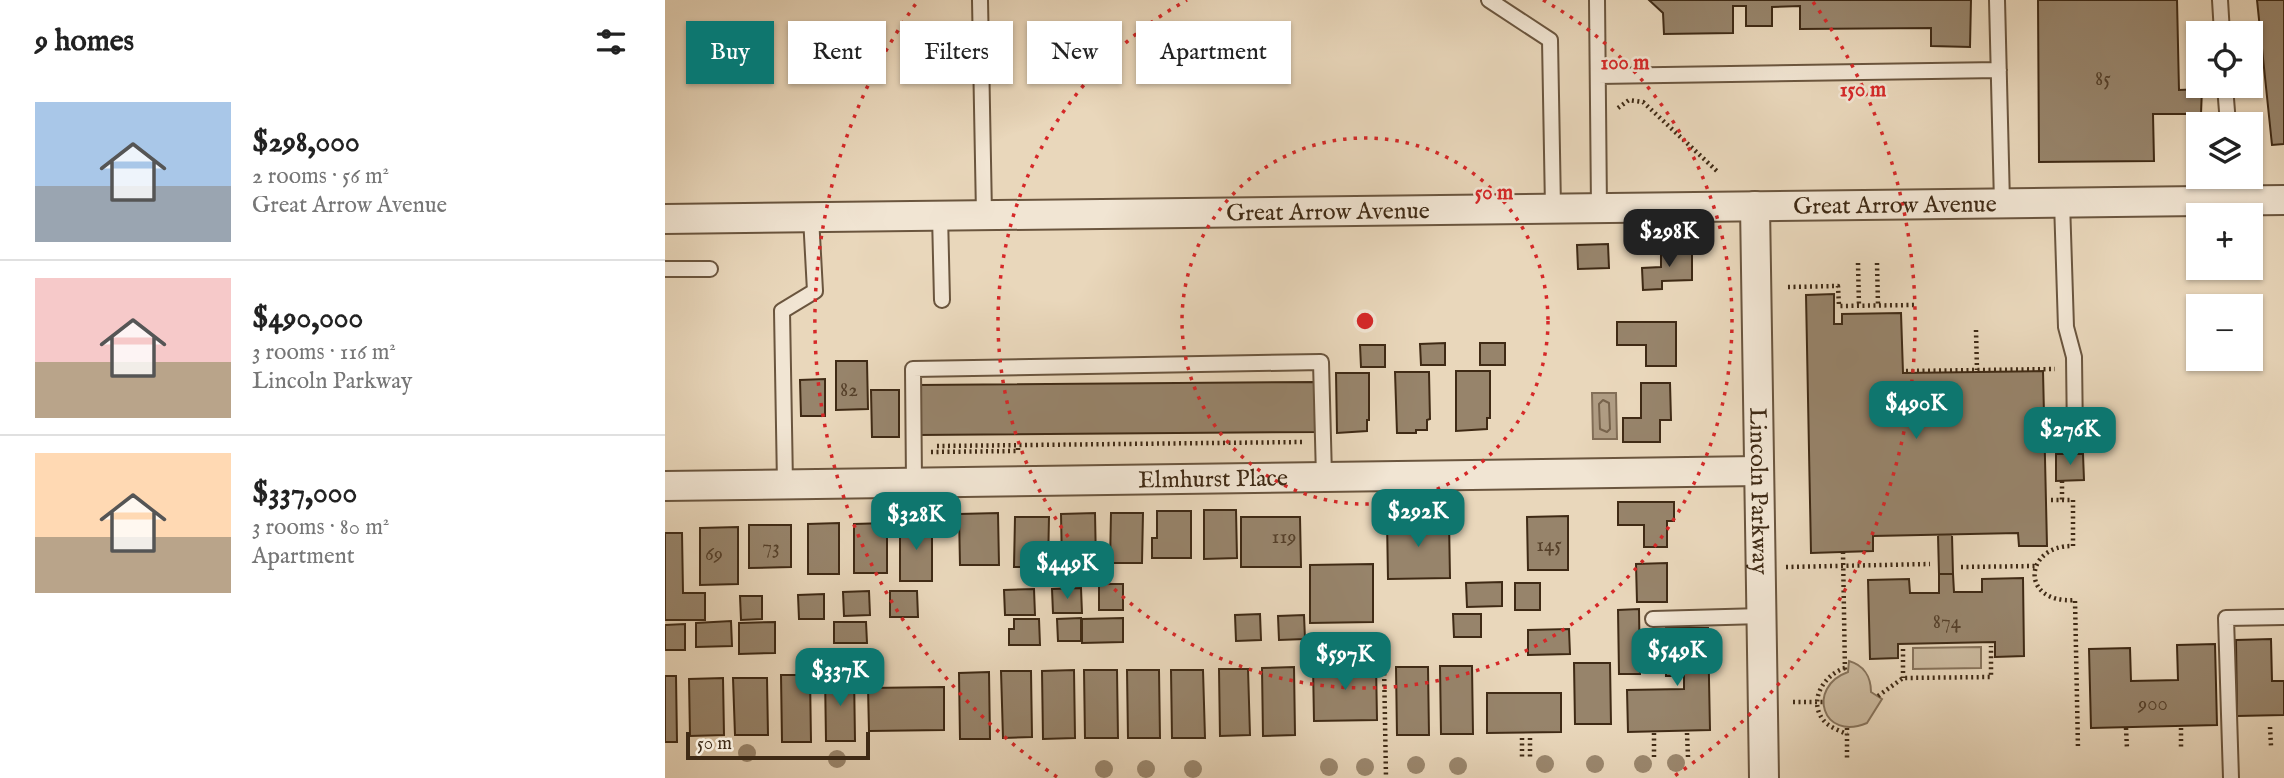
<!DOCTYPE html>
<html lang="en">
<head>
<meta charset="utf-8">
<style>
	:root { --surface:#fff; --page:#f2f2f2; --text:#222; --muted:#767676; --line:#e0e0e0; --accent:#0f766e }
	body { margin:0; font-family:"IM FELL English",serif; background:var(--page); color:var(--text); height:100vh; display:flex; flex-direction:column; font-size:26px; white-space:nowrap }
	* { box-sizing:border-box; margin:0 }
	p { font-size:23px; color:var(--muted) }
	.icon { flex:none; width:38px; height:38px; fill:none; stroke:currentColor; stroke-width:2; stroke-linecap:round; stroke-linejoin:round }
	.map { position:relative; flex:1; overflow:hidden }
	.side { display:flex; flex-direction:column; background:var(--surface); width:665px }
	.side>* { flex:none }
	.banner { position:absolute; left:21px; top:21px; width:665px; height:63px; display:flex; gap:14px }
	.controls { position:absolute; left:1521px; top:21px; display:grid; gap:14px }
	.controls a { display:grid; place-items:center; width:77px; height:77px; border-radius:0px; background:var(--surface); box-shadow:0 2px 5px #0004; font-size:35px }
	.scale { position:absolute; left:21px; bottom:18px; width:184px; box-sizing:border-box; padding-left:7px; border:4px solid #3f2a15; border-top:0; font-size:19px; line-height:24px; white-space:nowrap; color:#3f2a15; -webkit-text-stroke:5px #f1e5d3; paint-order:stroke }
	.price { position:absolute; translate:-50% -60px; padding:0 16px; border-radius:14px; background:var(--accent); color:#fff; font-size:23px; line-height:46px; filter:drop-shadow(0 2px 4px #0008) }
	.price::after { content:''; position:absolute; left:50%; top:42px; width:21px; height:16px; margin-left:-10px; background:inherit; clip-path:polygon(0 0,100% 0,50% 100%) }
	.price.active { background:#222; color:#fff }
	ul { padding:0; list-style:none }
	li { display:flex; align-items:center; gap:21px; height:175px; padding:0 35px }
	li+li { border-top:2px solid var(--line) }
	li span { display:grid; place-items:center; flex:none; width:196px; height:140px; border-radius:0px; color:#555 }
	li>.icon { margin-inline-start:auto }
	span .icon { width:84px; height:84px; fill:#fffc; stroke-width:1 }
	li b { font-size:30px }
	h2 { display:flex; justify-content:space-between; align-items:center; height:84px; padding:0 35px; font-size:30px }
	.chip { padding:0 24px; border-radius:0px; background:var(--surface); box-shadow:0 2px 5px #0004; font-size:24px; line-height:63px }
	.chip.active { background:var(--accent); color:#fff }
	main { display:flex; flex:1; min-height:0 }
	.map>svg:first-child { display:block }
	.green { fill:#ccba9f; stroke:#86725a; stroke-width:2 }
	.water { fill:#af9c83; stroke:#826e57; stroke-width:2 }
	.lines { fill:none; stroke-linecap:round; stroke-linejoin:round }
	.shore { stroke:#77634c; stroke-width:2 }
	.building { fill:#97846b; stroke:#3f2a15; stroke-width:2 }
	.service-casing { stroke:#6a553e; stroke-width:18 }
	.minor-casing { stroke:#6a553e; stroke-width:32 }
	.path { stroke:#3f2a15; stroke-width:4.5; stroke-dasharray:2 3.5; stroke-linecap:butt }
	.service { stroke:#f1e5d3; stroke-width:14 }
	.minor { stroke:#f1e5d3; stroke-width:28 }
	.tree { fill:#9b886f }
	.ring { fill:none; stroke:#d62828; stroke-width:3.5; stroke-dasharray:3.5 7 }
	.labels { text-anchor:middle; stroke-width:5; stroke-linejoin:round; paint-order:stroke }
	.number-label { font-size:21px; fill:#55402a }
	.street-label { font-size:24px; fill:#3f2a15; stroke:#f1e5d3 }
	.centre { fill:#d62828; stroke:#f1e5d3; stroke-width:3.5 }
	.ring-label { font-size:21px; text-anchor:middle; font-weight:bold; fill:#d62828; stroke:#f1e5d3; stroke-width:5; stroke-linejoin:round; paint-order:stroke }
</style>
</head>
<body>
<main>
<section class="side">
<h2>9 homes<svg class="icon" aria-label="filters" viewBox="0 0 24 24"><path d="M4 7h16M4 17h16"/><circle cx="9" cy="7" r="2"/><circle cx="15" cy="17" r="2"/></svg></h2>
<ul>
<li><span style="background:linear-gradient(#a9c7e8 60%,#9aa5b1 0)"><svg class="icon" aria-label="home" viewBox="0 0 24 24"><path d="M3 11l9-7 9 7M6 9v11h12V9"/></svg></span><div><b>$298,000</b><p>2 rooms · 56 m²</p><p>Great Arrow Avenue</p></div></li>
<li><span style="background:linear-gradient(#f6c9c9 60%,#b9a48a 0)"><svg class="icon" aria-label="home" viewBox="0 0 24 24"><path d="M3 11l9-7 9 7M6 9v11h12V9"/></svg></span><div><b>$490,000</b><p>3 rooms · 116 m²</p><p>Lincoln Parkway</p></div></li>
<li><span style="background:linear-gradient(#ffd9b3 60%,#b9a48a 0)"><svg class="icon" aria-label="home" viewBox="0 0 24 24"><path d="M3 11l9-7 9 7M6 9v11h12V9"/></svg></span><div><b>$337,000</b><p>3 rooms · 80 m²</p><p>Apartment</p></div></li>
</ul>
</section>
<div class="map">
<svg width="1619" height="778" viewBox="0 0 1619 778">
	<rect width="100%" height="100%" fill="#e9d7bb"/>
	<filter id="stains"><feTurbulence type="fractalNoise" baseFrequency=".00286" numOctaves="4"/><feColorMatrix values="0 0 0 0 .2 0 0 0 0 .09 0 0 0 0 .02 0 0 0 .5 -.17"/></filter>
	<radialGradient id="worn" r=".72"><stop offset=".6" stop-color="#630" stop-opacity="0"/><stop offset="1" stop-color="#630" stop-opacity=".3"/></radialGradient>
	<path class="green" d="M1316 647V668L1248 669V648Z
		M1184 661C1198 665 1206 676 1206 692L1217 699 1202 723C1157 742 1141 687 1183 672Z"/>
	<path class="water" d="M927 393H951L952 439H928Z"/>
	<g class="lines">
		<path class="shore" d="M938 400 944 403 945 429 942 432 935 429 934 404Z"/>
	</g>
	<path class="building" d="M984 0H1306L1305 47 1266 46V28L1135 29V6L1107 7V26H1081V6H1068V33L999 34 998 13Z
		M1373 0H1512L1514 90 1537 89 1536 114H1488L1489 161 1374 162Z
		M1592 0H1619V144L1607 145Z
		M943 244 944 268 913 269 912 245Z
		M1027 249V280L997 281V289L978 290 977 268 996 267V250Z
		M1169 294V324H1177V314L1236 313 1238 373 1378 371 1382 546H1354L1353 533 1208 536V551L1146 553 1141 295Z
		M952 322H1011V366H981V345H952Z
		M780 343V365H756L755 344Z
		M815 343H840V365H815Z
		M695 345H720V367H696Z
		M171 361H202L203 409 171 410Z
		M791 371H825V418H822V429L791 431Z
		M730 372H764L765 419 762 420V430H751V433H732Z
		M671 373H704V420H702V431L672 433Z
		M160 379V416H136L135 380Z
		M653 382 654 432 252 435V385Z
		M976 383H1005L1006 420H995V442H958V418H976Z
		M206 390H234V437H207Z
		M1391 454H1418L1419 480 1391 481Z
		M953 502H1009V521H1002V547H979V525H953Z
		M539 510H571L572 558 539 559Z
		M492 511H526V558H487V538H492Z
		M333 513 334 565H295L294 514Z
		M430 513 431 564H397L396 514Z
		M446 513H478L477 563H445Z
		M903 516V570H863L862 517Z
		M350 517H384L383 567H349Z
		M576 517H635L636 567H576Z
		M722 520H784L785 578 723 579Z
		M174 523V574H143V524Z
		M222 523V573H189V524Z
		M235 524H267V581H235Z
		M84 525H126V567L84 568Z
		M73 527V584L35 585V528Z
		M0 533H17L18 593H40V620H0Z
		M1273 535H1287L1288 574H1274Z
		M1002 563V602H972L971 564Z
		M708 564V622L645 623V565Z
		M1274 574H1288L1289 592H1317V579L1358 578 1359 656 1330 657V642L1233 644V658L1205 659 1203 580 1244 579 1245 593H1274Z
		M837 582V606L802 607 801 583Z
		M850 583H875V610H850Z
		M434 584H458V610H434Z
		M416 588 417 613H388L387 589Z
		M369 589 370 615H340L339 590Z
		M204 591 205 615 179 616 178 592Z
		M225 591H252L253 617H225Z
		M159 594V619H134L133 595Z
		M75 596H97V619L76 620Z
		M974 609 975 674H954L953 610Z
		M595 614 596 640 571 641 570 615Z
		M788 614H816V637H789Z
		M639 615 640 639 614 640 613 616Z
		M416 618V641H393L392 619Z
		M458 618V642L417 643V619Z
		M349 619H374L375 645H344V629H349Z
		M66 621 67 646 31 647V623Z
		M110 622V653L74 654V623Z
		M169 622H201L202 643H169Z
		M20 624V650H0V625Z
		M1001 628H1043L1045 730 963 732 962 690 1019 689V676H1001Z
		M904 629 905 654 863 655V630Z
		M1606 639 1607 681H1619V715L1572 716 1571 640Z
		M1550 644 1552 725 1426 728 1424 649 1465 648 1466 681 1513 680 1512 645Z
		M711 663 712 720 649 721 648 664Z
		M909 663H945L946 724H910Z
		M775 666H807L808 734H776Z
		M629 667 630 735 598 736 597 668Z
		M731 667H763L764 735H732Z
		M554 669H583L585 735 555 736Z
		M409 670 410 738 378 739 377 671Z
		M419 670H452L453 738H420Z
		M462 670H494L495 738H463Z
		M506 670H538L540 738H507Z
		M336 671H366L367 737 338 738Z
		M324 672 325 739H295L294 673Z
		M160 674H189L190 741H161Z
		M116 675H145L146 742H117Z
		M0 676H11L12 742H0Z
		M58 678 59 735 25 736 24 679Z
		M68 678H102L103 735H70Z
		M279 687V730L204 731 203 688Z
		M822 693H896V732L822 733Z"/>
	<g class="lines">
		<defs>
			<path id="service" d="M315 0 319 214
				M824 0 885 40 888 208
				M932 0 934 208
				M1332 0 1337 203
				M1555 0 1557 33
				M933 76 1334 70
				M1560 86 1563 124
				M1566 177 1567 201
				M1397 202 1401 327 1409 357 1410 439
				M275 215 277 300
				M0 269H45
				M249 482 248 369 656 362 659 477
				M120 484 117 311 150 291 146 217
				M988 619 1097 616
				M1566 778 1561 618 1619 617"/>
			<g id="minor">
				<path id="s1" d="M1090 206 1099 778"/>
				<path id="s2" d="M0 219 1619 200"/>
				<path id="s3" d="M0 486 1094 471"/>
			</g>
		</defs>
		<use href="#service" class="service-casing"/>
		<use href="#minor" class="minor-casing"/>
		<path class="path" d="M953 108 964 100 978 102 1054 173
			M1193 263 1194 306
			M1212 263 1213 305
			M1123 287 1173 286 1174 306 1249 305
			M1311 330 1312 370
			M1241 371 1390 369
			M272 446 639 442
			M266 452 353 451V445
			M1397 481V500
			M1386 500H1408V546C1359 545 1354 604 1410 600L1413 749
			M1178 552 1180 673
			M1121 567 1265 564
			M1296 567 1370 566
			M1238 649V678
			M713 653 719 664 721 778
			M1180 668C1158 675 1141 703 1161 723 1167 728 1175 731 1182 734
			M1213 696 1238 678 1326 677V646
			M1128 702H1159
			M1605 727 1606 746
			M1182 728V758
			M1461 728 1462 749
			M1516 728V748
			M989 733V757
			M1022 733 1023 757
			M857 738V760
			M865 738V759"/>
		<use href="#service" class="service"/>
		<use href="#minor" class="minor"/>
	</g>
	<g class="tree">
		<circle cx="82" cy="753" r="9"/>
		<circle cx="172" cy="759" r="9"/>
		<circle cx="1011" cy="763" r="9"/>
		<circle cx="880" cy="764" r="9"/>
		<circle cx="930" cy="764" r="9"/>
		<circle cx="978" cy="764" r="9"/>
		<circle cx="751" cy="765" r="9"/>
		<circle cx="793" cy="766" r="9"/>
		<circle cx="664" cy="767" r="9"/>
		<circle cx="700" cy="767" r="9"/>
		<circle cx="439" cy="769" r="9"/>
		<circle cx="481" cy="769" r="9"/>
		<circle cx="528" cy="769" r="9"/>
	</g>
	<g class="ring">
		<circle cx="700" cy="321" r="183"/>
		<path d="M878 0A367 367 0 1 1 522 0"/>
		<path d="M392 777A550 550 0 0 1 252 2M1148 2A550 550 0 0 1 1008 777"/>
	</g>
	<g class="labels">
		<g class="number-label">
			<text x="1438" y="85">85</text>
			<text x="184" y="396">82</text>
			<text x="619" y="543">119</text>
			<text x="884" y="551">145</text>
			<text x="106" y="553">73</text>
			<text x="49" y="560">69</text>
			<text x="1282" y="628">874</text>
			<text x="1488" y="710">900</text>
		</g>
		<g class="street-label">
			<text dy="8" stroke="none"><textPath href="#s2" startOffset="1230">Great Arrow Avenue</textPath></text>
			<text dy="8" stroke="none"><textPath href="#s2" startOffset="663">Great Arrow Avenue</textPath></text>
			<text dy="8" stroke="none"><textPath href="#s3" startOffset="548">Elmhurst Place</textPath></text>
			<text dy="8" stroke="none"><textPath href="#s1" startOffset="285">Lincoln Parkway</textPath></text>
		</g>
	</g>
	<circle cx="700" cy="321" r="10" class="centre"/>
	<g class="ring-label">
		<text x="960" y="69">100 m</text>
		<text x="1198" y="96">150 m</text>
		<text x="829" y="199">50 m</text>
	</g>
	<rect width="100%" height="100%" filter="url(#stains)"/>
	<rect width="100%" height="100%" fill="url(#worn)"/>
</svg>
<div class="controls">
<a><svg class="icon" aria-label="locate" viewBox="0 0 24 24"><circle cx="12" cy="12" r="6"/><path d="M12 2v4M12 18v4M2 12h4M18 12h4"/></svg></a>
<a><svg class="icon" aria-label="layers" viewBox="0 0 24 24"><path d="M12 4l9 5-9 5-9-5zM3 14l9 5 9-5"/></svg></a>
<a>+</a>
<a>−</a>
</div>
<div class="scale">50 m</div>
<b class="price active" style="left:1004px;top:269px">$298K</b>
<b class="price" style="left:1251px;top:441px">$490K</b>
<b class="price" style="left:1405px;top:467px">$276K</b>
<b class="price" style="left:753px;top:549px">$292K</b>
<b class="price" style="left:251px;top:552px">$328K</b>
<b class="price" style="left:402px;top:601px">$449K</b>
<b class="price" style="left:1012px;top:688px">$549K</b>
<b class="price" style="left:680px;top:692px">$597K</b>
<b class="price" style="left:175px;top:708px">$337K</b>
<div class="banner">
<a class="chip active">Buy</a>
<a class="chip">Rent</a>
<a class="chip">Filters</a>
<a class="chip">New</a>
<a class="chip">Apartment</a>
</div>
</div>
</main>
</body>
</html>
